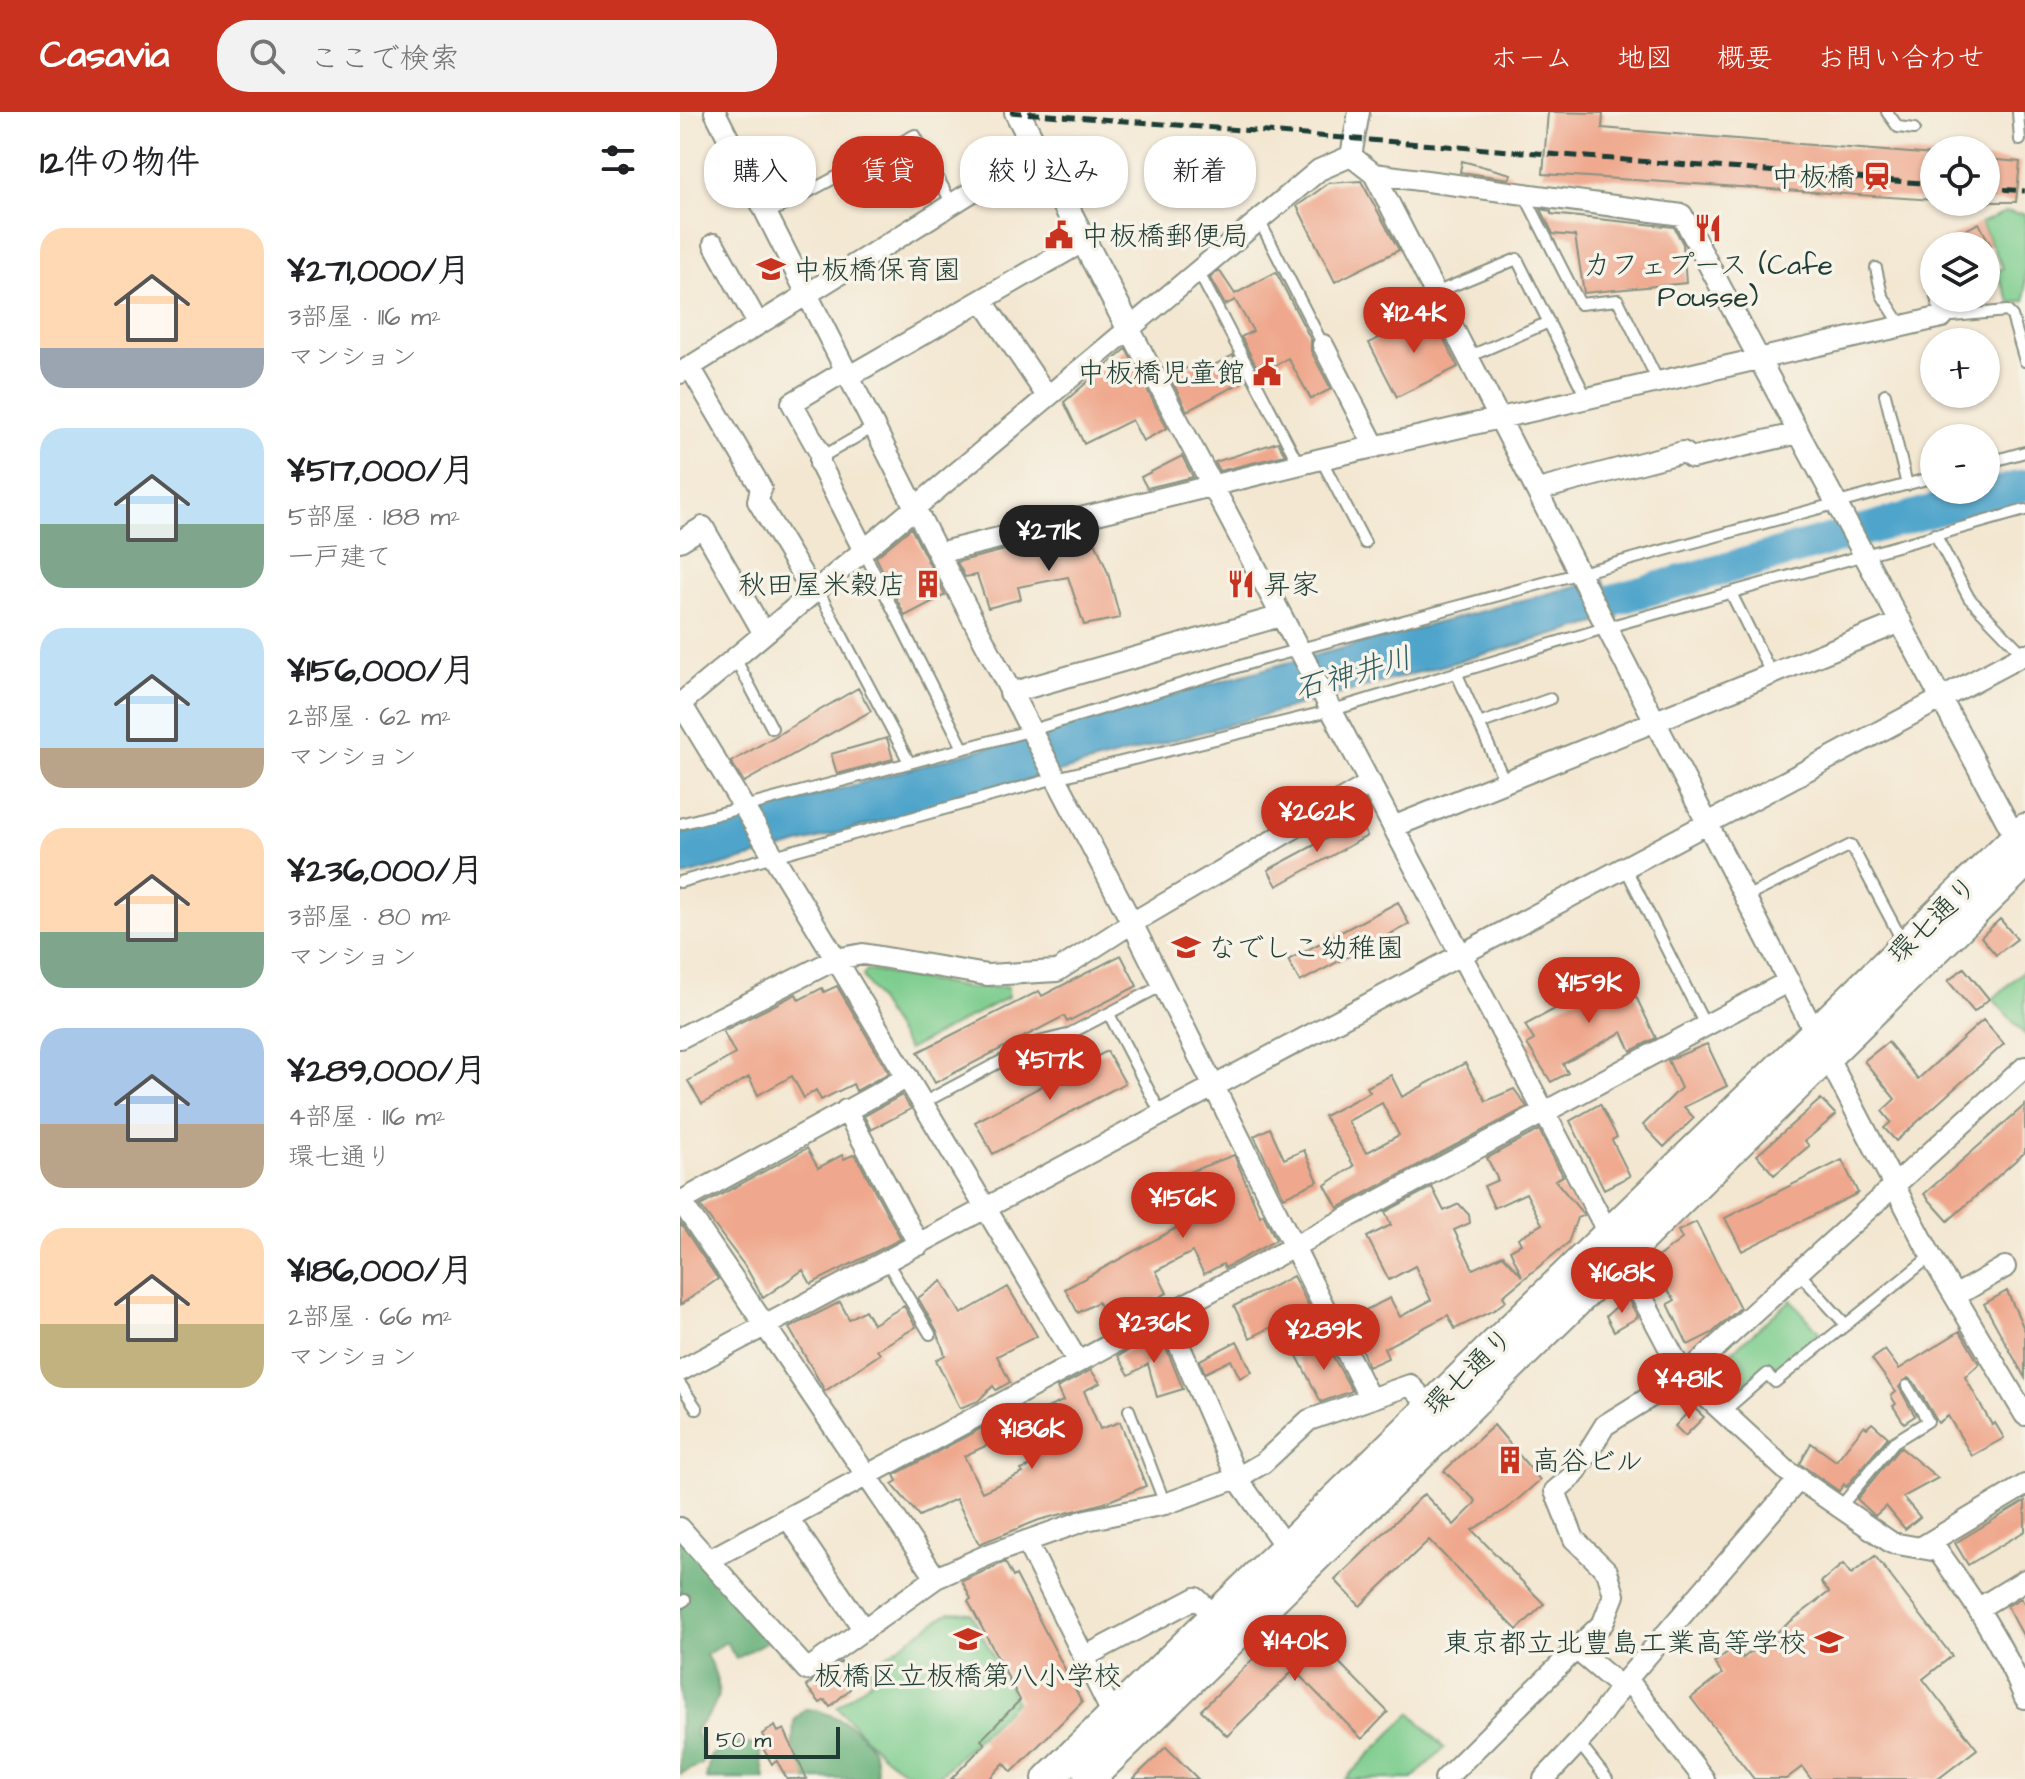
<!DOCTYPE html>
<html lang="ja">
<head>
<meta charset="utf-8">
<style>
	:root { --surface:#fff; --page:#f2f2f2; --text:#202124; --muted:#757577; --accent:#c8321e }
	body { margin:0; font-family:"Architects Daughter","Klee One",sans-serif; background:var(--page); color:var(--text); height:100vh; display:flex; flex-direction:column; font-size:30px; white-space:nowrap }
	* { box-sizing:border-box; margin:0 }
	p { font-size:26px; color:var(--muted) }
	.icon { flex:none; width:44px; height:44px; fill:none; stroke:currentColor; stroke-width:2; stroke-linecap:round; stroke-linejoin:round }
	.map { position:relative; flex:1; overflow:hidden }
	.panel { display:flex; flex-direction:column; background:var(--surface); width:680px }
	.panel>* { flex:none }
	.hud { position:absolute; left:24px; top:24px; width:760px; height:72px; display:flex; gap:16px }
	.buttons { position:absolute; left:1240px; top:24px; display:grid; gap:16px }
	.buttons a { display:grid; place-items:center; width:80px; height:80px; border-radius:50%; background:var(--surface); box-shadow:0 2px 6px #0004; font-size:40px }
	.scale { position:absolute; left:24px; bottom:20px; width:136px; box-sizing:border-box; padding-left:8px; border:4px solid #1f3d34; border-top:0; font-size:22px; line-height:28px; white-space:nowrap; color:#1f3d34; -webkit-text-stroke:6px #f7f3e8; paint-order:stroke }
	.price { position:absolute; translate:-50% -68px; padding:0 18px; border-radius:28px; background:var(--accent); color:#fff; font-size:26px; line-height:52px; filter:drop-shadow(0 2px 4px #0008) }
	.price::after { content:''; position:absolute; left:50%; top:48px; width:24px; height:18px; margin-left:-12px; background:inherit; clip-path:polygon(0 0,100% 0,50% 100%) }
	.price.active { background:#222; color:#fff }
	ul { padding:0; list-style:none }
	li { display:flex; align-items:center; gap:24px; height:200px; padding:0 40px }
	li span { display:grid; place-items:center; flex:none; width:224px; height:160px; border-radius:24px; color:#555 }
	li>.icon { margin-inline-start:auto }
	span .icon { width:96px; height:96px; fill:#fffc; stroke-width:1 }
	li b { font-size:34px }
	h2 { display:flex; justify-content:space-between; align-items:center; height:96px; padding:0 40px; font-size:34px }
	.tag { padding:0 28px; border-radius:32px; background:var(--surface); box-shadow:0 2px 6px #0004; font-size:28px; line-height:72px }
	.tag.active { background:var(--accent); color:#fff }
	header { display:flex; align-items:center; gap:48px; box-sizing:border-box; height:112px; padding:0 40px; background:var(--accent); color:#fff }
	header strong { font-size:38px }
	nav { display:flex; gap:44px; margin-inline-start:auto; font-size:28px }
	.search { width:560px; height:72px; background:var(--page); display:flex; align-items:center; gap:20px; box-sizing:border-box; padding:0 28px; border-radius:32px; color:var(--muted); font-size:30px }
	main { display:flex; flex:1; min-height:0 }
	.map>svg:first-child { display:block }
	.green { fill:#7dcd8e; stroke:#4e8561; stroke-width:2 }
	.forest { fill:#66b079; stroke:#427656; stroke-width:2 }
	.water { fill:#4fa4cb; stroke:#377080; stroke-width:2 }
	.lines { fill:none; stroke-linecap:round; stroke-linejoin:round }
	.river { stroke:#4fa4cb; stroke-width:32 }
	.building { fill:#efa88d; fill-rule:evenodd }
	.service-casing { stroke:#899282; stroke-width:14 }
	.minor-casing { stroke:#899282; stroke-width:24 }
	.tertiary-casing { stroke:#899282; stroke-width:28 }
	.primary-casing { stroke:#899282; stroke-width:34 }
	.service { stroke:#fff; stroke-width:10 }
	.minor { stroke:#fff; stroke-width:20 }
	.tertiary { stroke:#fff; stroke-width:24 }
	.primary { stroke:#fff; stroke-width:30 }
	.rail { stroke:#1f3d34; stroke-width:5; stroke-dasharray:12 6; stroke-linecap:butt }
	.labels { text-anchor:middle; stroke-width:7; stroke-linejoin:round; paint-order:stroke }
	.poi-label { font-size:28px; fill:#1f3d34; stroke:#f7f3e8; text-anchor:start }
	.street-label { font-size:28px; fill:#1f3d34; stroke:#f7f3e8 }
	.water-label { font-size:30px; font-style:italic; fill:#2d5c61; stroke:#f7f3e8 }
</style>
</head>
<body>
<header>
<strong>Casavia</strong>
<div class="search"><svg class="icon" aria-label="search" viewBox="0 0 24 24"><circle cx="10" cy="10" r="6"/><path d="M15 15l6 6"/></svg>ここで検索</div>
<nav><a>ホーム</a><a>地図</a><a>概要</a><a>お問い合わせ</a></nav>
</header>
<main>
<section class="panel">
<h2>12件の物件<svg class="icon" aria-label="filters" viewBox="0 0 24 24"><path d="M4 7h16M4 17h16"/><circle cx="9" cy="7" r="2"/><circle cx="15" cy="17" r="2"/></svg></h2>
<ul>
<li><span style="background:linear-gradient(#ffd9b3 75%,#9aa5b1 0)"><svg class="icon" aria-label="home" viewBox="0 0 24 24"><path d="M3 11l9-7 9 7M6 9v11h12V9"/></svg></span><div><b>¥271,000/月</b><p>3部屋 · 116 m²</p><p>マンション</p></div></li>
<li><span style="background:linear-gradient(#bfe0f5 60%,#7fa58c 0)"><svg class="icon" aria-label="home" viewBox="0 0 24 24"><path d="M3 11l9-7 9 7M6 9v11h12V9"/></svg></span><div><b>¥517,000/月</b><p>5部屋 · 188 m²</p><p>一戸建て</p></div></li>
<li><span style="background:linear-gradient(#bfe0f5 75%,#b9a48a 0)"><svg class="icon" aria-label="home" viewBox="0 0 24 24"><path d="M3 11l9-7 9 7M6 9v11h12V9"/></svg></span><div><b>¥156,000/月</b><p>2部屋 · 62 m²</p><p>マンション</p></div></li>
<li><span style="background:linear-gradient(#ffd9b3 65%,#7fa58c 0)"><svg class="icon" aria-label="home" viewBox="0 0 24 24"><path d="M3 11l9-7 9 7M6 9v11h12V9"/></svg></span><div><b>¥236,000/月</b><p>3部屋 · 80 m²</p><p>マンション</p></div></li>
<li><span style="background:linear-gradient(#a9c7e8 60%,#b9a48a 0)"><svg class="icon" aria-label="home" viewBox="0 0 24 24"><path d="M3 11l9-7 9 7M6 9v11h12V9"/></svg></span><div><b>¥289,000/月</b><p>4部屋 · 116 m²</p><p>環七通り</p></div></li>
<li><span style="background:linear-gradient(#ffd9b3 60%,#c2b280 0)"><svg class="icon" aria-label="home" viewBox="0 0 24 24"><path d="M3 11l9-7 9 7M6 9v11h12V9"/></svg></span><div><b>¥186,000/月</b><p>2部屋 · 66 m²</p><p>マンション</p></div></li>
</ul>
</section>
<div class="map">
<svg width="1345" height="1667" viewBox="0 0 1345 1667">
	<rect width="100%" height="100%" fill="#f7f3e8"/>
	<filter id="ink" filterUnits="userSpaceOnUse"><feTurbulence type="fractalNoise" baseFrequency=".0125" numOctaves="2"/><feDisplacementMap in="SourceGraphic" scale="16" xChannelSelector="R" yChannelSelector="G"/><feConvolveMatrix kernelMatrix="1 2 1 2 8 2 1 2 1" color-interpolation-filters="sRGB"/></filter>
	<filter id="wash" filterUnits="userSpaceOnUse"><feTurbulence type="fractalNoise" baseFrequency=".006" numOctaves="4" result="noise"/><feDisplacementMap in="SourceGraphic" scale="32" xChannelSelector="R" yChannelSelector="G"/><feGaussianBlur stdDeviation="1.8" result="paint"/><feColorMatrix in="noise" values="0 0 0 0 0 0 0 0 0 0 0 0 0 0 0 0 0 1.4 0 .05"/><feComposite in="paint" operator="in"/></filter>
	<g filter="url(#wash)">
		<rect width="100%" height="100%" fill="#f3e7d1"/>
		<path class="green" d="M1325 100 1345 102V189L1331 191 1316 160 1323 156 1301 111Z
			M1345 857V923L1313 887Z
			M187 858 287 876 328 875V885L228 938 183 864Z
			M1111 1188 1140 1221 1095 1258 1087 1252 1050 1285 1032 1269 1031 1258Z
			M269 1500 291 1501 336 1589 256 1667C214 1667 184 1623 157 1595L192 1568 188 1556Z
			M731 1601 764 1636 732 1667H665Z"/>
		<path class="forest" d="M0 1424 92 1526 56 1547 46 1530 26 1543C46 1577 41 1592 15 1618L23 1637 22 1652 0 1662Z
			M125 1597C156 1598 207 1630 195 1667H111L114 1609Z
			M55 1630 74 1633 80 1638 85 1667H26L30 1644Z"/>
		<path class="water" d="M923 467 938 505 0 765V722L595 554Z"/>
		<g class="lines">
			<path class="river" d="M890 500 1345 373"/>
		</g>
		<g id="blocks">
			<path class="building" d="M868 0 923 1 922 16 1254 43V88L863 62Z
				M1306 47 1340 50 1336 90H1306Z
				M782 49 831 62 829 67 780 60Z
				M681 69 719 138 655 170 617 94 649 71Z
				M861 97 871 99V102L994 115 1003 132 1006 171 904 181 895 124 873 122Z
				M1299 111 1311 134H1254Z
				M539 158 555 182 596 160 631 228V239L651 277 631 287 608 246 580 261 561 225 573 219 555 188 545 193 530 166Z
				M750 200 778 255 717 285 689 231Z
				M446 237 487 316 463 329 452 308 404 332 384 290Z
				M553 243 566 268 507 299 490 265 520 249 525 258Z
				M598 330 605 343 539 359 535 350Z
				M502 344 513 365 467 376 461 365Z
				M231 416 265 483 225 504 196 445Z
				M410 417 428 461 440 506 404 513 388 465 338 475 341 487 308 496 297 463 285 465 277 450Z
				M178 576 191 599 64 670 51 650Z
				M207 626 213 647 157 662 151 642Z
				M679 709 687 724 597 774 588 758Z
				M718 790 729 812 620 870 608 848Z
				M1320 807 1337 827 1316 843 1301 825Z
				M441 843 457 874 387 910 384 904 255 971 238 940 359 879 362 884Z
				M1284 856 1309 887 1294 900 1268 869Z
				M944 860 976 926 951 939 942 920 883 952 888 961 871 970 847 932 854 928 845 913Z
				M157 874 209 961 176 979 173 972 141 988 136 978 124 986 112 964 78 983 69 965 22 992 8 969 55 942 43 919 116 882 119 888 142 876 144 880Z
				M1303 908 1324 932 1216 1029 1204 1016 1211 1010 1202 999 1215 987 1184 949 1208 930 1238 967Z
				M1027 932 1047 974 1004 995 1014 1006 984 1035 963 1013 1001 976 988 948Z
				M427 939 445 971 313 1042 295 1010Z
				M785 951 806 989 834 977 847 995 658 1096 645 1073 674 1054 644 1004 690 980 687 975 711 963 722 985ZM702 991 719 1023 686 1041 668 1009Z
				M222 983 231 997 191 1018 184 1004Z
				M1141 987 1156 1003 1125 1029 1129 1034 1094 1063 1077 1043Z
				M920 992 937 1025 932 1028 950 1064 924 1077 890 1009Z
				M1345 993V1040L1268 1109 1244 1082Z
				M590 1016 604 1047 624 1038 638 1069 604 1085 574 1024Z
				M859 1018 883 1064 875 1068 904 1103 897 1106 888 1131 823 1184 826 1189 814 1198 775 1217 768 1203 704 1236 708 1246 688 1255 671 1205 710 1186 720 1205 751 1188 735 1154 709 1168 687 1125 711 1113 705 1100 752 1075 764 1099 779 1092 789 1103 790 1111 774 1118 793 1157 823 1143 842 1164 830 1138 841 1132 838 1126 862 1112 846 1081 814 1096 804 1074 818 1068 807 1046Z
				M127 1036 138 1056 162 1043 164 1047 175 1042 221 1127 131 1172 123 1158 83 1186 67 1157 20 1094Z
				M554 1043 580 1104 583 1102 596 1128 545 1156 543 1152 524 1162 512 1140 476 1159 487 1181 429 1212 418 1190 398 1201 385 1177 500 1114 480 1071Z
				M1162 1048 1178 1081 1062 1139 1045 1106Z
				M1016 1110 1060 1196 1032 1221 1008 1233 988 1192 995 1188 968 1152 1002 1127 998 1119Z
				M0 1111 38 1167 0 1193Z
				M613 1164 630 1196 570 1226 554 1194Z
				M262 1169 281 1202 328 1175 357 1224 317 1244 330 1270 316 1278 313 1274 298 1289 280 1296 256 1248 265 1243 257 1219 238 1186Z
				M1327 1179 1345 1219V1266L1304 1192Z
				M947 1185 958 1205 934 1219 926 1204Z
				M160 1190 169 1207 185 1198 193 1212 224 1194 236 1215 197 1238 200 1242 145 1279 109 1216Z
				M1280 1219 1299 1252 1285 1265 1312 1313 1315 1311 1324 1326 1292 1344 1268 1304 1258 1311 1234 1270 1228 1266 1219 1275 1235 1304 1224 1311 1213 1294 1216 1292 1211 1284 1216 1280 1192 1247 1205 1238 1219 1257Z
				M480 1221 503 1277 477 1285 468 1252 449 1263 438 1244Z
				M644 1228 672 1279 641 1290 617 1244Z
				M557 1229 572 1260 560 1266 551 1248 525 1261 520 1248Z
				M411 1258 420 1271 404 1279 420 1317 440 1310 466 1374 424 1391 359 1408 299 1432 276 1387 239 1404 212 1372 217 1369 214 1363 307 1313 314 1330 284 1344 302 1380 343 1361 341 1358 356 1352 346 1329 371 1319 363 1298 383 1289 377 1276Z
				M1013 1295 1024 1305 1005 1324 995 1314Z
				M1192 1311 1208 1325 1166 1375 1164 1372 1159 1379 1120 1352 1131 1331 1156 1349 1184 1314 1187 1316Z
				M814 1313 860 1368 827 1397 792 1418 864 1492 837 1518 749 1428 680 1494 655 1468 744 1382 774 1413 793 1394 796 1389 764 1359Z
				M1220 1335 1258 1366 1223 1385 1240 1405 1225 1417 1206 1394 1195 1404 1177 1387Z
				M1345 1389V1419L1288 1453 1275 1431Z
				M1195 1444 1272 1544 1243 1567 1297 1637 1258 1667H1131L1122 1655 1106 1667H1074L1011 1586 1042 1562 1034 1551 1054 1535 1063 1546 1149 1480 1141 1470 1163 1452 1171 1462Z
				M325 1450 333 1465 336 1463 402 1590 332 1660 324 1651 309 1667H271L305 1632 301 1628 340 1588 288 1489 291 1487 282 1469Z
				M1341 1486 1345 1493V1527L1327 1494Z
				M615 1506 708 1600 682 1627 614 1558 547 1624 521 1598Z
				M161 1550 173 1566 166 1572 170 1577 150 1595 145 1588 140 1591 126 1574Z
				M95 1614 98 1620 104 1617 127 1667H107L97 1649 92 1652 80 1631 85 1628 82 1622Z
				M486 1635 518 1667H453Z"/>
		</g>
	</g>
	<g filter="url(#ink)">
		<use href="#blocks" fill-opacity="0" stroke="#899282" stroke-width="2"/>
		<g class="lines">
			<defs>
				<path id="service" d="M1207 0 1218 15 1234 17
					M1338 0 1340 28
					M844 82 900 192 938 188 978 269
					M87 102 235 23 272 92
					M579 108 643 233
					M1196 156 1202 183 1222 214
					M518 159 619 353
					M1251 167 1254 178
					M755 181 837 147 906 285
					M1256 186 1262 205 1327 199 1332 204 1345 249
					M788 245 869 210
					M1205 282 1227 373
					M140 346 194 315
					M641 347 685 431
					M1306 351 1345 340
					M1255 422 1289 486 1344 543
					M183 438 283 636
					M132 479 141 484 229 650
					M1051 481 1092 563
					M55 546 92 616
					M776 560 825 670
					M799 612 870 587
					M0 712 349 619 580 548 1254 365
					M945 755 1025 913
					M0 770 376 666 653 598 928 515 1345 398
					M1066 785 1171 733 1224 832
					M429 902 481 1002
					M243 991 355 931 387 923 483 873
					M207 1150 250 1222
					M1119 1161 1166 1213
					M0 1272 17 1297
					M449 1298 485 1392
					M1041 1302 1087 1262 1095 1270 1251 1144
					M1161 1394 1214 1330 1248 1309 1227 1274
					M0 1491 5 1488
					M898 1630 927 1667"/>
				<path id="minor" d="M35 0 258 441
					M671 44 694 62 1002 103 1341 736
					M671 44 679 0
					M694 62 1135 921
					M34 132 78 212
					M302 188 367 284
					M449 216 1004 1264 1107 1359 1212 1431 1258 1439C1292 1486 1323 1532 1345 1586
					M643 233 695 335
					M10 255 81 376 78 389 132 479
					M165 259 112 291 140 341V352L183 437
					M0 261 356 40
					M168 265 404 129
					M858 378 1003 340 1012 346 1119 321
					M0 429 23 415 83 520
					M330 581 601 504
					M0 590 156 847 183 842 307 863 377 859 452 811 690 1287
					M0 592 639 58 671 44
					M691 671 452 811 258 441 641 347 1262 205
					M713 715 1221 510
					M0 926 156 847 398 1250
					M1146 942 1251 1144 1345 1303
					M166 998 239 1133
					M0 1088 256 1466
					M0 1090 228 965
					M1275 1184 1325 1155
					M487 1205 557 1366 607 1437
					M0 1259 1345 542
					M108 1406 184 1518
					M0 1416 127 1558 256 1466 310 1442 406 1408 485 1392 557 1366 583 1351 629 1308 730 1273 750 1294
					M346 1429 433 1603
					M1240 1436 1345 1373
					M29 1448 1109 869
					M1299 1496 1345 1468
					M896 1537 923 1511 934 1483 927 1459 894 1427 875 1379 894 1363 925 1313 1004 1264 1345 955
					M404 1545 516 1486 536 1505
					M947 1567 1024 1667
					M765 1667 896 1537 941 1575
					M864 1667 908 1620 947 1567 1120 1366"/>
				<path id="tertiary" d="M337 0 449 216"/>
				<path id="primary" d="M368 1667 1345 717
					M409 1667 1345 750"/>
			</defs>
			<use href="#service" class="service-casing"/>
			<use href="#minor" class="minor-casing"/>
			<use href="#tertiary" class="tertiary-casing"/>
			<use href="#primary" class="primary-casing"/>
			<use href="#service" class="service"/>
			<use href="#minor" class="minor"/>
			<use href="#tertiary" class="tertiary"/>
			<use href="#primary" class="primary"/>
			<path class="rail" d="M330 0 1254 72
				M1306 76 1345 79"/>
		</g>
	</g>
	<defs>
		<symbol id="station-bare" viewBox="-9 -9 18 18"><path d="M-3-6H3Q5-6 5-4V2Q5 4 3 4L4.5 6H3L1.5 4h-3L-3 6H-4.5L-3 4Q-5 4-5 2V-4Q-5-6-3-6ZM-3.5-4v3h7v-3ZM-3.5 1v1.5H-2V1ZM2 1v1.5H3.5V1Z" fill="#c8321e" stroke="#f7f3e8" stroke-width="2.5" paint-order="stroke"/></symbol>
		<symbol id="restaurant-bare" viewBox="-9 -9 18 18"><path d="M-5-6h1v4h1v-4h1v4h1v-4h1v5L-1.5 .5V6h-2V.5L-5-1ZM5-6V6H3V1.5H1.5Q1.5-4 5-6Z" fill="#c8321e" stroke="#f7f3e8" stroke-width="2.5" paint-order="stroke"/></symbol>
		<symbol id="civic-bare" viewBox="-9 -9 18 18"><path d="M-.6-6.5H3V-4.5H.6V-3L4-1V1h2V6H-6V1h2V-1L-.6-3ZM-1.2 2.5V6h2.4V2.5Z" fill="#c8321e" stroke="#f7f3e8" stroke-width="2.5" paint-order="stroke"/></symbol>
		<symbol id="school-bare" viewBox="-9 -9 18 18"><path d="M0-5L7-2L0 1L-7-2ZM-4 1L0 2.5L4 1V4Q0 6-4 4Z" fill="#c8321e" stroke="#f7f3e8" stroke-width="2.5" paint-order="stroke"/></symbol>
		<symbol id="building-bare" viewBox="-9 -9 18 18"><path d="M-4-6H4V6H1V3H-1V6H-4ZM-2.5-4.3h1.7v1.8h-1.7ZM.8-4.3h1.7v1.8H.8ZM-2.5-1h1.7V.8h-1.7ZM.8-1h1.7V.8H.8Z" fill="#c8321e" stroke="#f7f3e8" stroke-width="2.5" paint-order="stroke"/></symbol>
	</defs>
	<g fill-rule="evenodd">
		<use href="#station-bare" x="1177" y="44" width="40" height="40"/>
		<use href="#restaurant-bare" x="1008" y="96" width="40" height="40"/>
		<use href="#civic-bare" x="359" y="103" width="40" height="40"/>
		<use href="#school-bare" x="71" y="137" width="40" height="40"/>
		<use href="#civic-bare" x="567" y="240" width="40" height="40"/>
		<use href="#building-bare" x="228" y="452" width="40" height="40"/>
		<use href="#restaurant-bare" x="541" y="452" width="40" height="40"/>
		<use href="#school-bare" x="486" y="815" width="40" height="40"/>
		<use href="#building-bare" x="810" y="1328" width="40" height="40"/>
		<use href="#school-bare" x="268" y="1507" width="40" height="40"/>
		<use href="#school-bare" x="1129" y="1510" width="40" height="40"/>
	</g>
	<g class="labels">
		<g class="poi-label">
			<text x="1175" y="74" text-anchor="end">中板橋</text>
			<text x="401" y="133">中板橋郵便局</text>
			<text x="1028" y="162" text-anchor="middle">カフェプース (Cafe<tspan x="1028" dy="32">Pousse)</tspan></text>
			<text x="113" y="167">中板橋保育園</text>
			<text x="565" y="270" text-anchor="end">中板橋児童館</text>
			<text x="226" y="482" text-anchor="end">秋田屋米穀店</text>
			<text x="583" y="482">昇家</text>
			<text x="528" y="845">なでしこ幼稚園</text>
			<text x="852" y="1358">高谷ビル</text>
			<text x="1127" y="1540" text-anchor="end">東京都立北豊島工業高等学校</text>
			<text x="288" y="1573" text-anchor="middle">板橋区立板橋第八小学校</text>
		</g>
		<g class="street-label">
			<text transform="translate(1252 807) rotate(-44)" y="10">環七通り</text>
			<text transform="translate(788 1259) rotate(-44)" y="10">環七通り</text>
		</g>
		<g class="water-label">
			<text transform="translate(673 561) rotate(-16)" y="10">石神井川</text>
		</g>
	</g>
</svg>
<div class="buttons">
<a><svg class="icon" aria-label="locate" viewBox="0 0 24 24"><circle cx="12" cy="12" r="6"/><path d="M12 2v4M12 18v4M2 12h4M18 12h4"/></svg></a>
<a><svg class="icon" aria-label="layers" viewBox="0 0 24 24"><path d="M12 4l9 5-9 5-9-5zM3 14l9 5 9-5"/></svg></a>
<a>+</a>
<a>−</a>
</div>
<div class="scale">50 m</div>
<b class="price" style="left:734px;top:243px">¥124K</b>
<b class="price active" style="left:369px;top:461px">¥271K</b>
<b class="price" style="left:637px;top:742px">¥262K</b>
<b class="price" style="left:909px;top:913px">¥159K</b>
<b class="price" style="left:370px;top:990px">¥517K</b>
<b class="price" style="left:503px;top:1128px">¥156K</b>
<b class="price" style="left:942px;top:1203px">¥168K</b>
<b class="price" style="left:474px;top:1253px">¥236K</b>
<b class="price" style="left:644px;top:1260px">¥289K</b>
<b class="price" style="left:1009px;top:1309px">¥481K</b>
<b class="price" style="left:352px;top:1359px">¥186K</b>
<b class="price" style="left:615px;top:1571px">¥140K</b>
<div class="hud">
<a class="tag">購入</a>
<a class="tag active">賃貸</a>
<a class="tag">絞り込み</a>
<a class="tag">新着</a>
</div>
</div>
</main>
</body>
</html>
